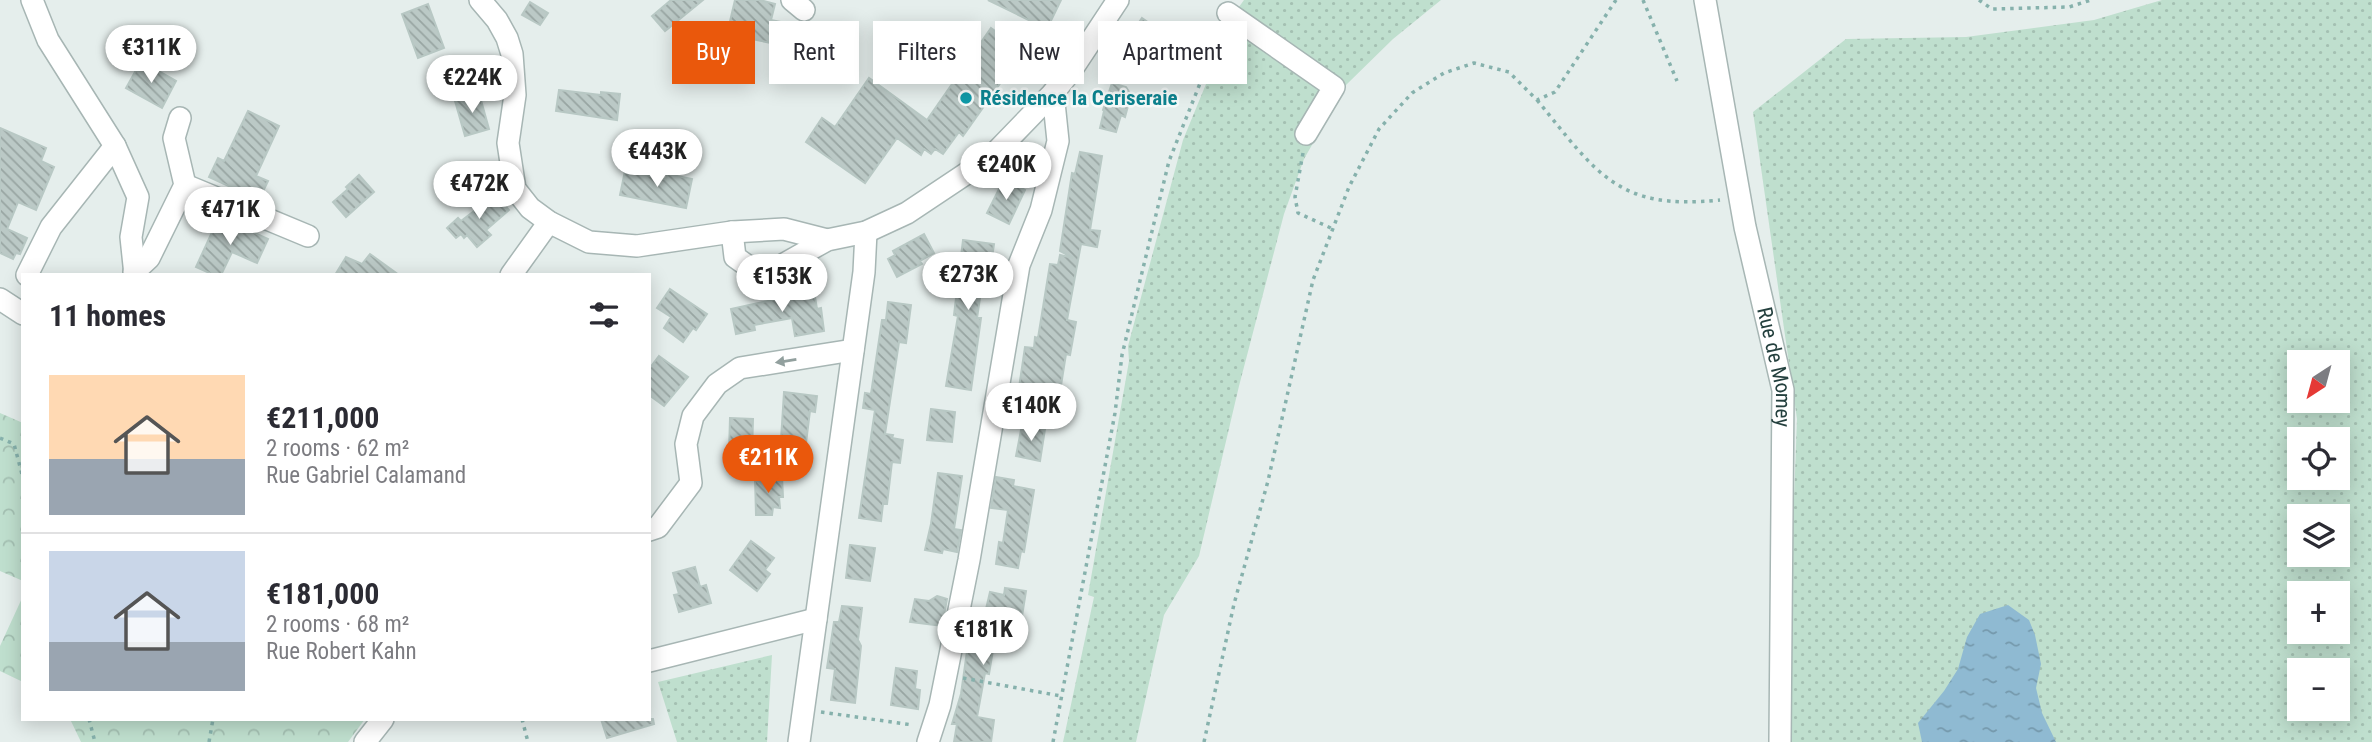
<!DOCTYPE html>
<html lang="en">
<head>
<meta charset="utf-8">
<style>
	:root { --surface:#fff; --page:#f7f7f7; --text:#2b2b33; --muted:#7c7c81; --line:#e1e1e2; --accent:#ea580c }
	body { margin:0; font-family:"Roboto Condensed",sans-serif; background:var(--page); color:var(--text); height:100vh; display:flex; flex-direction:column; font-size:26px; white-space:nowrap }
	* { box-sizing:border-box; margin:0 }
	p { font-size:23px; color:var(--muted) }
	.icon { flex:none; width:38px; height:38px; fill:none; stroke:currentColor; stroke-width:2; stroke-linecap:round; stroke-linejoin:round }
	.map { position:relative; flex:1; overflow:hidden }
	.sheet { position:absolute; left:21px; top:273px; width:630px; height:448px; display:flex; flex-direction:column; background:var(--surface); border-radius:0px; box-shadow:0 4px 18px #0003 }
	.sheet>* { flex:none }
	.banner { position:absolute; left:672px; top:21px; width:665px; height:63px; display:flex; gap:14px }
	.needle { width:46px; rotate:216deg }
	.controls { position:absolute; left:2287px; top:350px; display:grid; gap:14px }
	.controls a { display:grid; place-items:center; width:63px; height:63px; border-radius:0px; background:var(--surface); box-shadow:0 4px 18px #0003; font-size:35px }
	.price { position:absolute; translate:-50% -60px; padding:0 16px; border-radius:24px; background:#fff; color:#222; font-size:23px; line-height:46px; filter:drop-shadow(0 2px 4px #0008) }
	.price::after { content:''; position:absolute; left:50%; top:42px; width:21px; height:16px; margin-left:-10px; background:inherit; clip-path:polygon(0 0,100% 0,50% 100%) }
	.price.selected { background:var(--accent); color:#fff }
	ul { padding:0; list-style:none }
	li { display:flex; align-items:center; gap:21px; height:175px; padding:0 28px }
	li+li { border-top:2px solid var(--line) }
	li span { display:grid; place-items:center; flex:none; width:196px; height:140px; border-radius:0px; color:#555 }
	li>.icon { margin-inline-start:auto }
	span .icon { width:84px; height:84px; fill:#fffc; stroke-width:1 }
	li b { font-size:30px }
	h2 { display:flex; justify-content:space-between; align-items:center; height:84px; padding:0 28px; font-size:30px }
	.pill { padding:0 24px; border-radius:0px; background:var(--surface); box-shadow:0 4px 18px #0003; font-size:24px; line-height:63px }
	.pill.selected { background:var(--accent); color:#fff }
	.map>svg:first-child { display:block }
	.grass { fill:url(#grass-dots); fill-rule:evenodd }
	.park { fill:url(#park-crowns) }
	.water { fill:url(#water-ripples) }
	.building { fill:url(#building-back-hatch); stroke:#b8c8c4; stroke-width:2 }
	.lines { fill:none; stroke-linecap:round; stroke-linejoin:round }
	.minor-casing { stroke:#a7b6b4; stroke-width:24 }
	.path { stroke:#86b1ac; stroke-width:3.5; stroke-dasharray:3.5 5; stroke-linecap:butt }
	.minor { stroke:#fff; stroke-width:21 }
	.oneway { fill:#92a09e }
	.culture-dot { fill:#0f9aa8; stroke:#f6faf9; stroke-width:2.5 }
	.labels { text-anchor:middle; stroke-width:5; stroke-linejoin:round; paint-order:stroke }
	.culture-label { font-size:21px; font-weight:bold; fill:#0d838f; stroke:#f6faf9; text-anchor:start }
	.street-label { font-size:21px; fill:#24403e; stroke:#f6faf9 }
</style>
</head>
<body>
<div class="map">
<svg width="2372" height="742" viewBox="0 0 2372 742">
	<defs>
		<pattern id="grass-dots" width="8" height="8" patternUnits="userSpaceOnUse" patternTransform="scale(1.75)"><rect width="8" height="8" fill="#bfdfce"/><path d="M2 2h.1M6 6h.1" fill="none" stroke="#a4c0b2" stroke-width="1.8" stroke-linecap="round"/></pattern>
		<pattern id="park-crowns" width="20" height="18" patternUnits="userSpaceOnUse" patternTransform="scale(1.75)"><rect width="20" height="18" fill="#bfdfce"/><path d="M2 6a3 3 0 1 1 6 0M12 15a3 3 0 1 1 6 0" fill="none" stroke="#a4c0b2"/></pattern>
		<pattern id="water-ripples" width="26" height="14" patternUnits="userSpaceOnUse" patternTransform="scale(1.75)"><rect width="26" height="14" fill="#8fbad2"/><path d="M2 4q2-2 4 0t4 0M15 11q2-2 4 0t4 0" fill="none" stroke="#7599ac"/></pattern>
		<pattern id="building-back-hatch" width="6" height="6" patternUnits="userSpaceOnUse" patternTransform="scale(1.75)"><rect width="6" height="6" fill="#bbc9c6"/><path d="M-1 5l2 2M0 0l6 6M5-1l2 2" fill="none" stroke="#98a5a2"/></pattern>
	</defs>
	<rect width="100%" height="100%" fill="#e5eeec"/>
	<path class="grass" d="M1244 0H1441L1393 39 1346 85 1304 159 1284 214 1239 386 1199 556 1164 615 1136 742H1063L1094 597 1088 595 1129 361 1128 346 1183 140 1236 11Z
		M2162 0H2372V742H1785L1797 419 1753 112 1846 39 1966 37 2094 20ZM2300 362H2338V401H2300ZM2300 439H2338V478H2300ZM2300 516H2338V555H2300ZM2300 593H2338V632H2300ZM2300 670H2338V709H2300Z
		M772 655 767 742H677L658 682Z"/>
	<path class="park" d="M0 413 23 423V581L0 571Z
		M23 596V682L0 671V646Z
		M70 719H365L348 742H81Z"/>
	<path class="water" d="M2008 605 2029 620 2035 635 2041 664 2036 688 2042 713 2056 742H1922L1918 723 1944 691 1958 669 1967 637 1980 614Z"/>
	<path class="building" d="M671 0H703L665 31 652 16Z
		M735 0H760L775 4 771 20 786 23 781 45 727 34Z
		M988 0H1061L1047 29Z
		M530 2 548 13 540 25 522 15Z
		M428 4 444 48 418 58 402 14Z
		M1142 18 1162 32 1142 62 1121 49Z
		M991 28 1023 51 963 136 959 132 943 154 935 149 931 154 924 149 921 155 897 138 865 183 806 142 822 118 835 127 869 78 927 120Z
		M141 61 176 81 162 108 126 88Z
		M1112 83 1126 87 1131 95 1125 117 1121 115 1116 132 1100 128 1104 111 1103 110Z
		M559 90 601 95V92L620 94 617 120 556 111Z
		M479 93 489 129 465 136 455 101Z
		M248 111 279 126 256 176 268 181 259 200 209 177 218 158 224 161Z
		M0 128 46 148 41 161 54 167 36 210 18 202 7 229 27 238 20 254 16 253 13 259 0 253Z
		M1080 152 1102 156 1090 230 1100 231 1097 247 1081 244 1067 320 1076 322 1070 355 1066 354 1059 398 1036 394 1034 403 1017 401 1025 347 1034 348 1035 337 1038 338 1050 264 1058 265 1060 255 1073 258 1060 251 1072 173 1075 174Z
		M625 171 666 179 667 174 692 179 686 208 620 195Z
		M359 175 374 192 346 217 333 202 348 189 346 187Z
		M1004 179 1025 190 1009 224 987 213Z
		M495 195 509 210 486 230 491 235 477 247 467 235 464 238 461 234 456 238 447 228 458 218 461 221Z
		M219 217 268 239 257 263 232 252 221 275H214L196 267Z
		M924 234 934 253 920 261 922 264 897 277 888 259 895 255 893 251Z
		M963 240 994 244 992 258H990L987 279 983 278 977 318H981L971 390 946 386 958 316 954 315Z
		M370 254 399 275H335L346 257 362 264Z
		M670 289 707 314 696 330 693 328 683 342 664 328 671 317 657 308Z
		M814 291 817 309 821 308 824 331 795 336 792 318 754 325 755 330 736 334 731 309Z
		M888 302 911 305 906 343 899 342 885 434 893 435 892 438 903 440 900 463 892 462 887 504H883L881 521 859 518 875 410 863 408 865 393 871 394 882 320H886Z
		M659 356 688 377 664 406 649 395V369Z
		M784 392 817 396 815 412 810 411 806 443 781 440Z
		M931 409 955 412 952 442 927 440Z
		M730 418 753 419 752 453 729 452Z
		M1022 425 1045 429 1040 461 1016 456Z
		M938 473 962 476 954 529 961 530 957 552 943 549 942 553 925 550 931 524Z
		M782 477 783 497H779L780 508 773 507 772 515H756L755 478Z
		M996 477 1014 480 1013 486 1034 490 1024 552 1021 551 1018 568 996 564 999 542 1003 543 1008 510 991 508Z
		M751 541 774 558 765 570 770 574 757 591 730 570Z
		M850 545 875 548 870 581 846 578Z
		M695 567 700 587 706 585 711 603 679 612 674 595 679 594 673 573Z
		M1005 588 1026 591 1022 616 1010 614 1009 622 998 620 989 674 985 673 977 717 994 720 991 742H954L957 724H952L961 694 969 637 979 639 990 592 1004 595Z
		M937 596 947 599 942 626 910 622 915 599 929 601Z
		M842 606 862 608 858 640 861 646 855 703 831 700 835 669 827 668 834 622H839Z
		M896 668 917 671 915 689 920 690 918 709 891 705Z
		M601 719H653L654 724 607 738Z"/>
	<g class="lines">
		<defs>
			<g id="minor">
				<path d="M32 0 48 40 115 146"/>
				<path d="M480 0 497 20 507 38 512 54 515 95 508 143 515 189 530 208 549 222 589 242 637 246 732 232 784 229 827 240"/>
				<path d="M792 0 804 10"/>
				<path id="s1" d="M1705 0 1745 227 1783 390 1780 742"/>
				<path d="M1228 13 1334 87 1306 134"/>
				<path d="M185 185 308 236"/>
				<path d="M732 232 735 257 756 272 779 267 827 240 866 232 907 213 991 157 1053 93 1071 71 1118 0"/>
				<path d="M134 272 149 258 185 185 174 138 180 118"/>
				<path d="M27 275 51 227 115 146 138 197 131 237 135 275"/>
				<path d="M511 275 549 222"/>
				<path d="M0 299 23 314"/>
				<path d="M649 530 658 527 691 483 686 444 693 416 717 384 740 368 853 350"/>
				<path d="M649 661 816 619"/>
				<path d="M365 742 383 719"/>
				<path d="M799 742 864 272 866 232"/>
				<path d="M928 742 940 705 969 560 1019 265 1041 210 1058 141 1053 93"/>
			</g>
		</defs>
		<use href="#minor" class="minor-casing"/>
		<path class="path" d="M1643 0 1677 81
			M1979 0 1992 9 2069 7 2091 0
			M1537 100C1597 173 1617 211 1720 200
			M1303 153 1295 197 1298 213 1333 229
			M0 438 14 444 23 478
			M963 678 1061 696
			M821 712 913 725
			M89 719 95 742
			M522 719 528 742
			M209 742 213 719
			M1053 742 1115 413 1122 355 1169 161 1221 31
			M1204 742 1234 604 1268 481 1313 280 1349 187 1379 129 1412 93 1444 73 1474 63 1509 72 1537 100 1555 92 1616 0"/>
		<use href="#minor" class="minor"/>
	</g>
	<defs><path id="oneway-solid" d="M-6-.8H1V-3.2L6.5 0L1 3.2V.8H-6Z" transform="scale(1.75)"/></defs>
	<use class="oneway" href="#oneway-solid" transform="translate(786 361) rotate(171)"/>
	<circle class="culture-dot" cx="966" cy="98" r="7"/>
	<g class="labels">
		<g class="culture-label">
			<text x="980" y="105">Résidence la Ceriseraie</text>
		</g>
		<g class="street-label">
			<text dy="7" stroke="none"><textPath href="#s1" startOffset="374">Rue de Momey</textPath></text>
		</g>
	</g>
</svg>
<div class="controls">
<a><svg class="needle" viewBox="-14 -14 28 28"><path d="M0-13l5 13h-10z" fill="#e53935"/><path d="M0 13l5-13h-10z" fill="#7c7c81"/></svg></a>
<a><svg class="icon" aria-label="locate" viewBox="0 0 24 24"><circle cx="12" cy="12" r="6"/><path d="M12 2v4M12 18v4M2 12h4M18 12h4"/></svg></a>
<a><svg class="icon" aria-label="layers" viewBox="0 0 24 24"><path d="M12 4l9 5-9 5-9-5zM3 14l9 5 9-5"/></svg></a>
<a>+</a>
<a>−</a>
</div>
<b class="price" style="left:151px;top:85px">€311K</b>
<b class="price" style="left:472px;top:115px">€224K</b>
<b class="price" style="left:657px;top:189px">€443K</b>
<b class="price" style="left:1006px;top:202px">€240K</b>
<b class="price" style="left:479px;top:221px">€472K</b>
<b class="price" style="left:230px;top:247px">€471K</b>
<b class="price" style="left:968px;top:312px">€273K</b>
<b class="price" style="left:782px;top:314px">€153K</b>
<b class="price" style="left:1031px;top:443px">€140K</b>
<b class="price selected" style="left:768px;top:495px">€211K</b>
<b class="price" style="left:983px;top:667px">€181K</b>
<div class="banner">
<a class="pill selected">Buy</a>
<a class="pill">Rent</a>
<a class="pill">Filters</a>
<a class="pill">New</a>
<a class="pill">Apartment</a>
</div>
<section class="sheet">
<h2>11 homes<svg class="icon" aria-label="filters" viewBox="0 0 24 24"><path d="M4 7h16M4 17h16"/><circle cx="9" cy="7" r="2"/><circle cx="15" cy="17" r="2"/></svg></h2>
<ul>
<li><span style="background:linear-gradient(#ffd9b3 60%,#9aa5b1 0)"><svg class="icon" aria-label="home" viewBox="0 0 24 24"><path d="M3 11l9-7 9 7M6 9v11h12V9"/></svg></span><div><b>€211,000</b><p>2 rooms · 62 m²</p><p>Rue Gabriel Calamand</p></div></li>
<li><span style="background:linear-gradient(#c9d6e8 65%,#9aa5b1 0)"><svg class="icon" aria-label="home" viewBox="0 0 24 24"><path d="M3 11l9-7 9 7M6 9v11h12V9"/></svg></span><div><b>€181,000</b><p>2 rooms · 68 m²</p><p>Rue Robert Kahn</p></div></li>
</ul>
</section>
</div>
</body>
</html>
